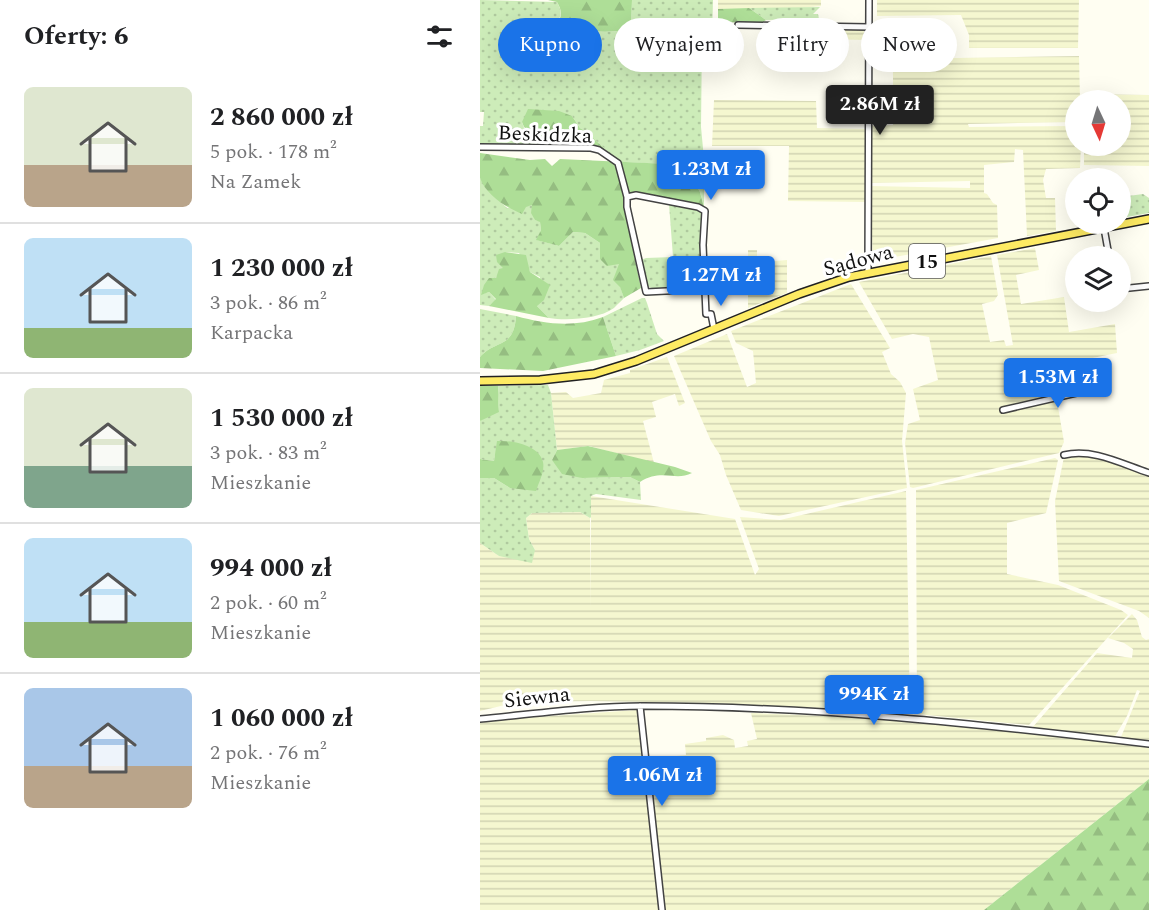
<!DOCTYPE html>
<html lang="pl">
<head>
<meta charset="utf-8">
<style>
	:root { --surface:#fff; --page:#f6f6f6; --text:#202124; --muted:#757577; --line:#e0e0e0; --accent:#1a73e8 }
	body { margin:0; font-family:Spectral,serif; background:var(--page); color:var(--text); height:100vh; display:flex; flex-direction:column; font-size:22px; white-space:nowrap }
	* { box-sizing:border-box; margin:0 }
	p { font-size:20px; color:var(--muted) }
	.icon { flex:none; width:33px; height:33px; fill:none; stroke:currentColor; stroke-width:2; stroke-linecap:round; stroke-linejoin:round }
	.map { position:relative; flex:1; overflow:hidden }
	.side { display:flex; flex-direction:column; background:var(--surface); width:480px }
	.side>* { flex:none }
	.top-card { position:absolute; left:18px; top:18px; width:561px; height:54px; display:flex; gap:12px }
	.needle { width:39px; rotate:176deg }
	.tools { position:absolute; left:585px; top:90px; display:grid; gap:12px }
	.tools a { display:grid; place-items:center; width:66px; height:66px; border-radius:50%; background:var(--surface); box-shadow:0 6px 24px #0002; font-size:30px }
	.price { position:absolute; translate:-50% -51px; padding:0 14px; border-radius:6px; background:var(--accent); color:#fff; font-size:20px; line-height:39px; filter:drop-shadow(0 2px 3px #0008) }
	.price::after { content:''; position:absolute; left:50%; top:36px; width:18px; height:14px; margin-left:-9px; background:inherit; clip-path:polygon(0 0,100% 0,50% 100%) }
	.price.on { background:#222; color:#fff }
	ul { padding:0; list-style:none }
	li { display:flex; align-items:center; gap:18px; height:150px; padding:0 24px }
	li+li { border-top:2px solid var(--line) }
	li span { display:grid; place-items:center; flex:none; width:168px; height:120px; border-radius:9px; color:#555 }
	li>.icon { margin-inline-start:auto }
	span .icon { width:72px; height:72px; fill:#fffc; stroke-width:1 }
	li b { font-size:26px }
	h2 { display:flex; justify-content:space-between; align-items:center; height:72px; padding:0 24px; font-size:26px }
	.pill { padding:0 21px; border-radius:27px; background:var(--surface); box-shadow:0 6px 24px #0002; font-size:21px; line-height:54px }
	.pill.on { background:var(--accent); color:#fff }
	main { display:flex; flex:1; min-height:0 }
	.map>svg:first-child { display:block }
	.farmland { fill:url(#farmland-rules) }
	.grass { fill:url(#grass-dots) }
	.forest { fill:url(#forest-firs) }
	.lines { fill:none; stroke-linecap:round; stroke-linejoin:round }
	.minor-casing { stroke:#434343; stroke-width:8 }
	.major-casing { stroke:#212121; stroke-width:10 }
	.minor { stroke:#fff; stroke-width:5 }
	.major { stroke:#feeb63; stroke-width:7 }
	.labels { text-anchor:middle; stroke-width:6; stroke-linejoin:round; paint-order:stroke }
	.shield { fill:#fff; stroke:#585858; stroke-width:1.5 }
	.shield-label { font-size:20px; font-weight:bold; fill:#101010 }
	.street-label { font-size:21px; fill:#101010; stroke:#fff }
</style>
</head>
<body>
<main>
<section class="side">
<h2>Oferty: 6<svg class="icon" aria-label="filters" viewBox="0 0 24 24"><path d="M4 7h16M4 17h16"/><circle cx="9" cy="7" r="2"/><circle cx="15" cy="17" r="2"/></svg></h2>
<ul>
<li><span style="background:linear-gradient(#dfe7d0 65%,#b9a48a 0)"><svg class="icon" aria-label="home" viewBox="0 0 24 24"><path d="M3 11l9-7 9 7M6 9v11h12V9"/></svg></span><div><b>2 860 000 zł</b><p>5 pok. · 178 m²</p><p>Na Zamek</p></div></li>
<li><span style="background:linear-gradient(#bfe0f5 75%,#8fb573 0)"><svg class="icon" aria-label="home" viewBox="0 0 24 24"><path d="M3 11l9-7 9 7M6 9v11h12V9"/></svg></span><div><b>1 230 000 zł</b><p>3 pok. · 86 m²</p><p>Karpacka</p></div></li>
<li><span style="background:linear-gradient(#dfe7d0 65%,#7fa58c 0)"><svg class="icon" aria-label="home" viewBox="0 0 24 24"><path d="M3 11l9-7 9 7M6 9v11h12V9"/></svg></span><div><b>1 530 000 zł</b><p>3 pok. · 83 m²</p><p>Mieszkanie</p></div></li>
<li><span style="background:linear-gradient(#bfe0f5 70%,#8fb573 0)"><svg class="icon" aria-label="home" viewBox="0 0 24 24"><path d="M3 11l9-7 9 7M6 9v11h12V9"/></svg></span><div><b>994 000 zł</b><p>2 pok. · 60 m²</p><p>Mieszkanie</p></div></li>
<li><span style="background:linear-gradient(#a9c7e8 65%,#b9a48a 0)"><svg class="icon" aria-label="home" viewBox="0 0 24 24"><path d="M3 11l9-7 9 7M6 9v11h12V9"/></svg></span><div><b>1 060 000 zł</b><p>2 pok. · 76 m²</p><p>Mieszkanie</p></div></li>
</ul>
</section>
<div class="map">
<svg width="669" height="910" viewBox="0 0 669 910">
	<defs>
		<pattern id="farmland-rules" width="6" height="5" patternUnits="userSpaceOnUse" patternTransform="scale(1.5)"><rect width="6" height="5" fill="#f5f7d0"/><path d="M0 2.5h6" fill="none" stroke="#d1d3b2"/></pattern>
		<pattern id="grass-dots" width="8" height="8" patternUnits="userSpaceOnUse" patternTransform="scale(1.5)"><rect width="8" height="8" fill="#cdecb9"/><path d="M2 2h.1M6 6h.1" fill="none" stroke="#afc99e" stroke-width="1.8" stroke-linecap="round"/></pattern>
		<pattern id="forest-firs" width="22" height="20" patternUnits="userSpaceOnUse" patternTransform="scale(1.5)"><rect width="22" height="20" fill="#aede97"/><path d="M5 1l3.5 6h-7zM16 11l3.5 6h-7z" fill="#95bd81"/></pattern>
	</defs>
	<rect width="100%" height="100%" fill="#fffef2"/>
	<path class="farmland" d="M238 0H341V6L321 8 238 9Z
		M397 0H599L598 48H489V35L481 15 397 16Z
		M319 29H381L384 31V40L346 39V45H320Z
		M599 56 600 100H596L595 122 488 124 489 127 595 126 596 146H601L600 168 566 169 563 180 566 198H575L576 231 547 236 543 150 535 149 534 162 504 165V193L507 194 513 203 517 205 518 238 393 261 390 186 490 188V181L391 183 390 126 413 125V59Z
		M604 94 669 95V166L604 165V146H640V100H604Z
		M234 100 336 101 337 128 385 129V202L308 201 309 146H232Z
		M555 248 559 270 536 275 541 304 584 297 589 332 635 324 637 353 593 362 600 396 577 401 584 442 579 453 433 488 430 487 425 443 428 424 440 420 433 389 458 380 449 337 433 334 412 339 379 282 511 256 518 295 514 301 502 304 510 342 524 340 526 346 533 345 517 255Z
		M268 250H277V259L288 268H293L295 261 307 260V293L268 308Z
		M371 284 410 348 402 352 411 374 420 382 426 393 422 441 427 488 299 516 261 510 246 475 240 455 231 441 194 356 247 334 267 387 276 383 273 351 256 343 251 331Z
		M187 357 205 403 199 406 195 394 172 402 176 417 163 421 174 463 109 446 77 450 71 393 86 392 93 398 121 393 124 380 150 373V370Z
		M608 454 669 475V618L659 611 579 581 575 501 584 457Z
		M575 458 578 460 566 513 527 523V574L578 585 641 610 648 615 549 725 437 714 436 490Z
		M426 491 430 712 230 703 111 701 37 702 0 711V543L19 556 55 550 49 539 46 518 52 513 100 512 110 518 111 609V496L255 519 275 575 279 569 260 517 300 520Z
		M652 614 657 620 662 637 666 640 669 639V742L642 739 641 737 660 691 657 690 647 716 634 738 552 728 617 653 652 658 653 649 644 643 628 638Z
		M157 710 159 711 180 910H0V721Z
		M271 713 418 719 669 747V779L504 910H184L168 759 206 755 205 744 226 741V738L243 735 254 740 255 748 268 746 267 741 277 739Z"/>
	<path class="grass" d="M0 0 77 2C83 13 81 16 75 27 100 29 127 36 151 28L152 0H233L232 36 222 40 221 127 224 159V208L220 192 206 168 189 164 139 162 110 135 100 128 92 116 42 122 44 128 68 142 78 145 0 146V126H3L4 112H0Z
		M340 7 333 14H338L339 19 286 20 269 8Z
		M0 178 6 188 27 208 52 205 55 220 60 221 61 230 57 240 79 246 93 232 105 233 120 243V251L139 264 140 286 144 298C141 301 137 305 134 308 119 319 87 321 69 318L57 306 60 277 50 272 47 263 39 253 25 252 24 268 2 294 9 292 16 300 9 306 0 305Z
		M663 194 669 198V213L641 218V197Z
		M189 204 213 208 222 212 224 272 214 286 177 290 167 286 161 260 166 258 193 257Z
		M162 298H165L167 303 177 334 184 341 160 350 136 356 123 317Z
		M0 309 36 316C34 349 16 339 0 357Z
		M68 385 71 393 77 450 72 460 102 478 150 477 160 482 161 500 116 494 111 496V517L110 518 100 512 52 513 46 518 49 539 55 550 52 563 19 556 0 543V478H14L30 488 15 455 14 461 0 459V421C12 412 20 401 18 386Z"/>
	<path class="forest" d="M68 0H152L151 28C127 36 99 29 75 27 82 17 83 12 77 2Z
		M269 8 286 20 281 23 238 22V9Z
		M48 109 79 111 92 116 100 128 110 135 126 150C110 146 94 148 78 145 65 143 54 134 44 127L42 122Z
		M0 153 50 160 65 159 72 166 80 159 189 164 206 168 220 192 224 208 191 200 144 196 145 212 161 288 144 298 140 287 133 280 139 264 127 266 120 259V243L105 233 93 232 79 246 56 240 61 230 60 222 55 220 51 213 52 205 46 207 42 214C27 208 6 195 0 178 0 171 0 160 0 153Z
		M25 252 46 255 50 272 70 285 64 300 57 306 69 318 9 306 16 299 9 292 1 295 4 285 9 278H16L19 269 23 268 17 262 16 255Z
		M36 316C65 324 94 328 123 317L136 356 63 371 0 368V357C16 339 34 349 36 316Z
		M0 386H18C19 395 17 403 19 412L0 421Z
		M17 441C32 440 59 445 63 462 65 471 59 482 56 491L30 488 14 478H0V459L14 461Z
		M108 446 195 467 212 473C195 482 182 468 160 482L150 477 102 478 82 474 72 460 77 450Z
		M669 779V910H504Z"/>
	<g class="lines">
		<defs>
			<path id="minor" d="M258 25 389 27
				M0 147 111 148 119 150 138 163 147 197V207L166 292 226 289
				M147 197 156 195 218 207 225 211 223 245 226 314H231L234 329
				M624 228 629 256
				M388 272 389 0
				M640 289 669 286
				M523 410 627 386
				M584 455C613 448 642 464 669 473
				M160 706 182 910
				M0 719C54 714 108 706 163 706 332 706 501 724 669 744"/>
			<path id="major" d="M0 381 60 380 114 374 156 361 319 294 369 277 669 219"/>
		</defs>
		<use href="#minor" class="minor-casing"/>
		<use href="#major" class="major-casing"/>
		<use href="#minor" class="minor"/>
		<use href="#major" class="major"/>
	</g>
	<g class="labels">
		<rect class="shield" x="429" y="244" width="36" height="34" rx="4.5"/>
		<g class="shield-label">
			<text x="447" y="268">15</text>
		</g>
		<g class="street-label">
			<text transform="translate(65 134) rotate(2)" y="7">Beskidzka</text>
			<text transform="translate(378 260) rotate(-15)" y="7">Sądowa</text>
			<text transform="translate(57 697) rotate(-6)" y="7">Siewna</text>
		</g>
	</g>
</svg>
<div class="tools">
<a><svg class="needle" viewBox="-14 -14 28 28"><path d="M0-13l5 13h-10z" fill="#e53935"/><path d="M0 13l5-13h-10z" fill="#757577"/></svg></a>
<a><svg class="icon" aria-label="locate" viewBox="0 0 24 24"><circle cx="12" cy="12" r="6"/><path d="M12 2v4M12 18v4M2 12h4M18 12h4"/></svg></a>
<a><svg class="icon" aria-label="layers" viewBox="0 0 24 24"><path d="M12 4l9 5-9 5-9-5zM3 14l9 5 9-5"/></svg></a>
</div>
<b class="price on" style="left:400px;top:136px">2.86M zł</b>
<b class="price" style="left:231px;top:201px">1.23M zł</b>
<b class="price" style="left:241px;top:307px">1.27M zł</b>
<b class="price" style="left:578px;top:409px">1.53M zł</b>
<b class="price" style="left:394px;top:726px">994K zł</b>
<b class="price" style="left:182px;top:807px">1.06M zł</b>
<div class="top-card">
<a class="pill on">Kupno</a>
<a class="pill">Wynajem</a>
<a class="pill">Filtry</a>
<a class="pill">Nowe</a>
</div>
</div>
</main>
</body>
</html>
